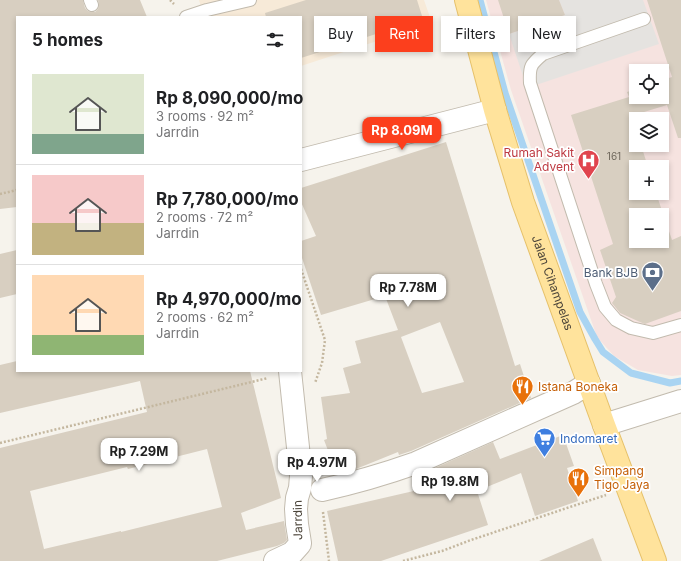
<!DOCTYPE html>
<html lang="en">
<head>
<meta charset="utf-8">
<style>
	:root { --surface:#fff; --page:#f6f6f6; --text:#202124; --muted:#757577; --line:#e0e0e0; --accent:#fc3f1d }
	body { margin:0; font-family:Inter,sans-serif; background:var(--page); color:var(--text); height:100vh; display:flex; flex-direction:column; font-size:15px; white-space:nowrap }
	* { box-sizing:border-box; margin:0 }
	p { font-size:13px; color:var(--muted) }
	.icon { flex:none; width:22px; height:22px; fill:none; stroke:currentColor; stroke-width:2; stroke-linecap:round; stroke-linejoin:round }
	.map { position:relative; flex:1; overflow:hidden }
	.panel { position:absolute; left:16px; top:16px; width:286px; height:356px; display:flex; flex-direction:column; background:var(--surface); border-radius:0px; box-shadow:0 2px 6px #0003 }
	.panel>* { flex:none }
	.hud { position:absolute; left:314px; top:16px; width:307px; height:36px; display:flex; gap:8px }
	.tools { position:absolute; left:629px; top:64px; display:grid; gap:8px }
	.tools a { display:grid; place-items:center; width:40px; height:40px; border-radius:0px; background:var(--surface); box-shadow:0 2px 6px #0003; font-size:20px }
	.price { position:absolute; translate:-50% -34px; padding:0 9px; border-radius:8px; background:#fff; color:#222; font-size:13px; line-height:26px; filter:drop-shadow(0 1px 2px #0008) }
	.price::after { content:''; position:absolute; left:50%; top:24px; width:12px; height:9px; margin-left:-6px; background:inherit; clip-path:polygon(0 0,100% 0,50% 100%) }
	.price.active { background:var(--accent); color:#fff }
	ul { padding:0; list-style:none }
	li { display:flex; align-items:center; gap:12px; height:100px; padding:0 16px }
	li+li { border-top:1px solid var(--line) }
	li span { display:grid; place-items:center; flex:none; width:112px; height:80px; border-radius:0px; color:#555 }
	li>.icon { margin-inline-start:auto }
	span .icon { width:48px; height:48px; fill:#fffc; stroke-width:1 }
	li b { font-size:17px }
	h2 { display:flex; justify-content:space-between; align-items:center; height:48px; padding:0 16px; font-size:17px }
	.chip { padding:0 14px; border-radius:0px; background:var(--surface); box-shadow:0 2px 6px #0003; font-size:14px; line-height:36px }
	.chip.active { background:var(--accent); color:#fff }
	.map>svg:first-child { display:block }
	.commercial { fill:#f7ead8 }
	.medical { fill:#f6e3e0; fill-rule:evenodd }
	.parking { fill:#e5e3e0 }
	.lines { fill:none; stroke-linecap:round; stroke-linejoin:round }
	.stream { stroke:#a9d4f2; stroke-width:7 }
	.building { fill:#d8cfc1; fill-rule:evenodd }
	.service-casing { stroke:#c2bbae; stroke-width:14 }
	.minor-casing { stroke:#c2bbae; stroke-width:24 }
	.primary-casing { stroke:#e6c16a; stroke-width:24 }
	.path { stroke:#c4b79f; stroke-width:2.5; stroke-dasharray:2 2; stroke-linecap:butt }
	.service { stroke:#fff; stroke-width:12 }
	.minor { stroke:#fff; stroke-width:22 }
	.primary { stroke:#ffe39c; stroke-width:22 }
	.labels { text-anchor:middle; stroke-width:3.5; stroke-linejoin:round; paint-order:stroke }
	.number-label { font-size:10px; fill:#6e675b }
	.health-label { font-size:12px; fill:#be3a42; stroke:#fff; text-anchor:end }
	.service-label { font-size:12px; fill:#4e5e75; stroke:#fff; text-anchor:end }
	.street-label { font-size:12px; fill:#4b4439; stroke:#fff }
	.food-label { font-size:12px; fill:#c56008; stroke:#fff; text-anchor:start }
	.shop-label { font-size:12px; fill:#366cbe; stroke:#fff; text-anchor:start }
</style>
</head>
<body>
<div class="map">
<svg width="681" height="561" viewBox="0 0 681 561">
	<rect width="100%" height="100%" fill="#f6f3ec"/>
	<path class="commercial" d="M199 0H424L432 23 301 66V17H204Z"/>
	<path class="medical" d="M486 0H681V375L672 376 638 370 614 356 597 337 511 90ZM636 71H662V97H636ZM636 119H662V145H636ZM636 167H662V193H636ZM636 215H662V241H636Z"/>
	<path class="parking" d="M559 0H643L659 44 527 88 509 34 565 15Z"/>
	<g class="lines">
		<path class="stream" d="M480 0 505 93 580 312 595 339 603 352 631 373 670 383 681 381"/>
	</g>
	<path class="building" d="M0 0H83L85 8 88 11 91 12H95L98 9 99 6 98 0H140L147 17H17V207L0 209Z
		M306 0H417L423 19 301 58V17H266L265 13Z
		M498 0H559L565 15 509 34Z
		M647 0H681V138H678L667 105 631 116 636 131V145H641L648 167H636V193H656L672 240 681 236V311L645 324 640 322 620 313 612 303 616 297 600 250 613 244 571 115 629 97 627 92 636 89V97H662V80L672 77ZM636 215H662V241H636Z
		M446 142 515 366 520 364 531 398 411 451 399 455 398 452 356 469 337 474 324 440 327 439 321 397 350 393 343 368 361 363 355 341 398 330 385 296 321 315 301 255V241L316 236 301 202V188ZM440 322 464 382 422 393 401 337Z
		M17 250V294L0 298V254Z
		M17 361V371H250L281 498 241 513 246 530 284 521 287 540 284 543 277 546 217 561H0V448L147 412 140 381 0 413V365ZM207 449 222 507 121 532V531L44 549 30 491 127 467 128 469Z
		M563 435 574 466 567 468 578 501 535 516 521 473 477 491 488 525 381 561H338L327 511 431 487 426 472 493 442 500 459Z
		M593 538 602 561H539Z"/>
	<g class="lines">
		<defs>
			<path id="service" d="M90 0 92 5
				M186 17 207 10 250 0
				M644 19 543 54C531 64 529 66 530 83L596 284 605 307 616 320 631 328 653 333 681 325"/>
			<path id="minor" d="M301 160 495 110
				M604 425 681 401
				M322 490C354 483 385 474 416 463L573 393 589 383
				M275 561 292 553 300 544V543L297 524 296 509 297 498 300 488 301 476 290 371"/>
			<g id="primary">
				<path id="s1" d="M466 0 495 110 523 202 604 425 655 561"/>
			</g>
		</defs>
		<use href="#service" class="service-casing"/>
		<use href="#minor" class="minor-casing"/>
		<use href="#primary" class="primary-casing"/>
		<path class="path" d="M170 0 174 4
			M0 194 17 190
			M301 269 325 340 322 363 315 383
			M0 443 268 378
			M323 512 329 561
			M403 561 442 551 471 540 606 495"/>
		<use href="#service" class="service"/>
		<use href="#minor" class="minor"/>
		<use href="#primary" class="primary"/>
	</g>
	<defs>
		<symbol id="hospital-pin" viewBox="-11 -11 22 30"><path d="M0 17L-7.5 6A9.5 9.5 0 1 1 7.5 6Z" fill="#e0444e" stroke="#fff"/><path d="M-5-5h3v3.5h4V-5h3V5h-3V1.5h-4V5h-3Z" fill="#fff"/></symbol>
		<symbol id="bank-pin" viewBox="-11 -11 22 30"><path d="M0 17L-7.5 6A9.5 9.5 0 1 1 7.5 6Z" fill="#5c6f8a" stroke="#fff"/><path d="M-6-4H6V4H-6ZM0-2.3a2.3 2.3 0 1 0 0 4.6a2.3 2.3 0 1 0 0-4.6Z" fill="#fff"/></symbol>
		<symbol id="restaurant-pin" viewBox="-11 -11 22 30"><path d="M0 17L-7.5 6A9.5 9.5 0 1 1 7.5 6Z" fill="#e8710a" stroke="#fff"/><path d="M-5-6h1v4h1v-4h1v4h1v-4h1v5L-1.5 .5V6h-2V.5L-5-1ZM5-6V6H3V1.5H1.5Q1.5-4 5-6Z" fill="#fff"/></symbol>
		<symbol id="supermarket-pin" viewBox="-11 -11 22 30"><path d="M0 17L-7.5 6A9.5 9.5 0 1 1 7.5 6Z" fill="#3f7fe0" stroke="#fff"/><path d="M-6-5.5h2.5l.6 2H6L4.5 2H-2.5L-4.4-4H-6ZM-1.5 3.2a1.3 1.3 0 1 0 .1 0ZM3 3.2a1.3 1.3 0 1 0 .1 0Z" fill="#fff"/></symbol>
	</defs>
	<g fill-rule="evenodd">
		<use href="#hospital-pin" x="576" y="148" width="25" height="34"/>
		<use href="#bank-pin" x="640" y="260" width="25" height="34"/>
		<use href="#restaurant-pin" x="510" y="374" width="25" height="34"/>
		<use href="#supermarket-pin" x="532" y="426" width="25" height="34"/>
		<use href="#restaurant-pin" x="566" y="466" width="25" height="34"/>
	</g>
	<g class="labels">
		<g class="number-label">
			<text x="614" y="160">161</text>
		</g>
		<g class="health-label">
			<text x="574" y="157">Rumah Sakit<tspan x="574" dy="14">Advent</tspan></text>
		</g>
		<g class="service-label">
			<text x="638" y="277">Bank BJB</text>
		</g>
		<g class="street-label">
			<text dy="4" stroke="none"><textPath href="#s1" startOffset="296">Jalan Cihampelas</textPath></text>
			<text transform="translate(298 520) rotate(-91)" y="4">Jarrdin</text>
		</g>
		<g class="food-label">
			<text x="538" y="391">Istana Boneka</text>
			<text x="594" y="475">Simpang<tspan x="594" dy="14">Tigo Jaya</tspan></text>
		</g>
		<g class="shop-label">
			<text x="560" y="443">Indomaret</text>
		</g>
	</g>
</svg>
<div class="tools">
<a><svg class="icon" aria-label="locate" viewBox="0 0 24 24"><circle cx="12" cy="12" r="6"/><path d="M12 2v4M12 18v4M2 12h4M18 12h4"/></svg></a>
<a><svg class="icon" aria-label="layers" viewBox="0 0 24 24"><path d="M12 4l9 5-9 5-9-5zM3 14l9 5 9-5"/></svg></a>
<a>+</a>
<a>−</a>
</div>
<b class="price active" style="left:402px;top:151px">Rp 8.09M</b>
<b class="price" style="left:408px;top:308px">Rp 7.78M</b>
<b class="price" style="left:139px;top:472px">Rp 7.29M</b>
<b class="price" style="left:317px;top:483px">Rp 4.97M</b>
<b class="price" style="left:450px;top:502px">Rp 19.8M</b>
<div class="hud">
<a class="chip">Buy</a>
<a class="chip active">Rent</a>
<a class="chip">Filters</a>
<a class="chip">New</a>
</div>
<section class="panel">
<h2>5 homes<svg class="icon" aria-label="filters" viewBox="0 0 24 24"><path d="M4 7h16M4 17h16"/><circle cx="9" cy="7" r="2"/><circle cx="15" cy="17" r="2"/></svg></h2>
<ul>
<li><span style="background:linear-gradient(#dfe7d0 75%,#7fa58c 0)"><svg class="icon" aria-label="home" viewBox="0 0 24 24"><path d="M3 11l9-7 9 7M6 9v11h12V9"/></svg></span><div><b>Rp 8,090,000/mo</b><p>3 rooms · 92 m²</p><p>Jarrdin</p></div></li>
<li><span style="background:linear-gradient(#f6c9c9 60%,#c2b280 0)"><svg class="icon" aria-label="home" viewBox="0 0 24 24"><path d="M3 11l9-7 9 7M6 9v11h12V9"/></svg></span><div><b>Rp 7,780,000/mo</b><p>2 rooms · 72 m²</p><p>Jarrdin</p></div></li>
<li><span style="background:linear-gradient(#ffd9b3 75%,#8fb573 0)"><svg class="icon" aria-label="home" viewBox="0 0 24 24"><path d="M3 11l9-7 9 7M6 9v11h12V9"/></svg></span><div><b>Rp 4,970,000/mo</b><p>2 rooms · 62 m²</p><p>Jarrdin</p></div></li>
</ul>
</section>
</div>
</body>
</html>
